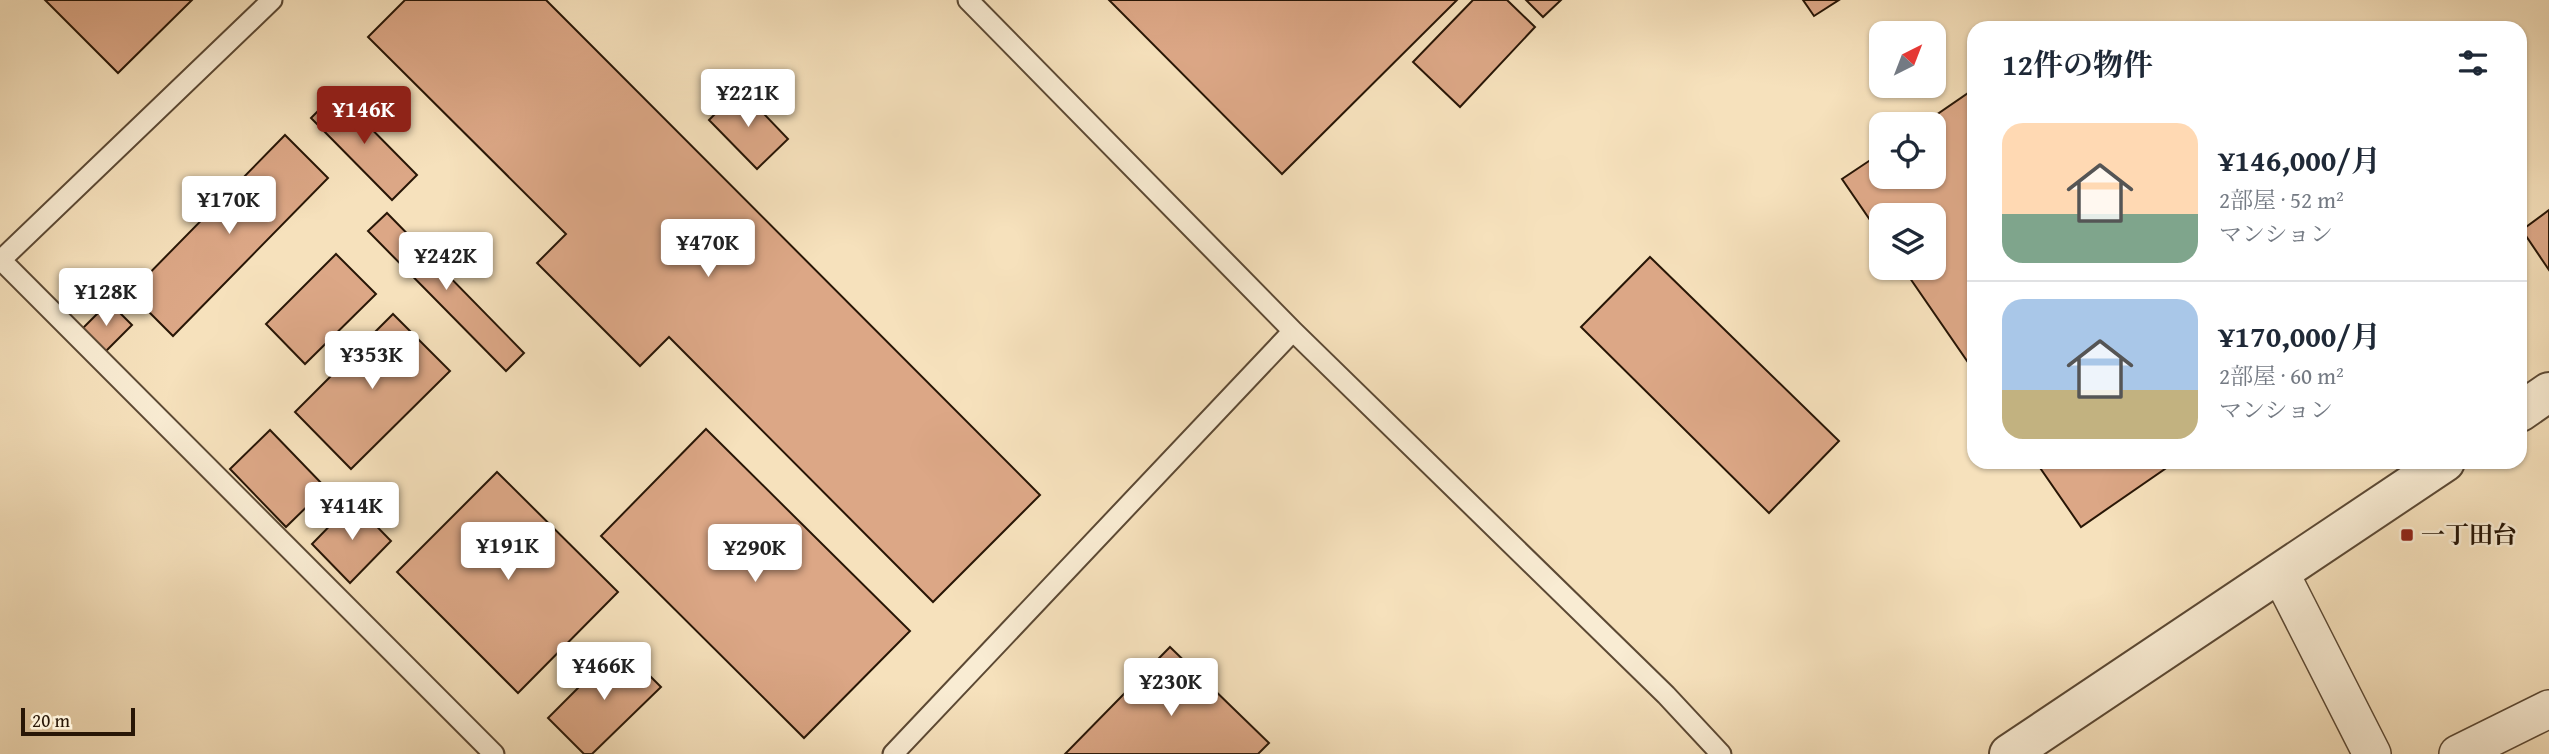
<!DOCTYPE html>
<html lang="ja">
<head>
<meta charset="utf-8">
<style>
	:root { --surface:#fff; --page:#f2f2f3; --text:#1f2937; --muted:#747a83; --line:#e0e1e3; --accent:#8f2418 }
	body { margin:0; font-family:"Gentium Book Plus","Noto Serif JP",serif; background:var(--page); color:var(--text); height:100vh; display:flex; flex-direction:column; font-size:26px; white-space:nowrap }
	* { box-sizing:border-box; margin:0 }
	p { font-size:23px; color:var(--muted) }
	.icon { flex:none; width:38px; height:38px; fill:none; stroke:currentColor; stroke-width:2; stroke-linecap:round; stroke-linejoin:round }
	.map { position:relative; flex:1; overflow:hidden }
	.panel { position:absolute; left:1967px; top:21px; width:560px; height:448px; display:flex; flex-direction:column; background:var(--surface); border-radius:21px; box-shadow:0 2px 5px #0004 }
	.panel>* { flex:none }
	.needle { width:46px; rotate:42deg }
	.controls { position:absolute; left:1869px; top:21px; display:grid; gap:14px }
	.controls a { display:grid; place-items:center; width:77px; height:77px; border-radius:14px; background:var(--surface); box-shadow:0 2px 5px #0004; font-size:35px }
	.scale { position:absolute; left:21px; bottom:18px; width:114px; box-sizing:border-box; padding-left:7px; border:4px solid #281606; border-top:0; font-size:19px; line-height:24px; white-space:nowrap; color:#281606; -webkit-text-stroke:5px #f9ecd3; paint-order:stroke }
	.price { position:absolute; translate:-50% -60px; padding:0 16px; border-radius:7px; background:#fff; color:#222; font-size:23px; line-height:46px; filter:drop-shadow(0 2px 4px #0008) }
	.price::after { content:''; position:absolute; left:50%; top:42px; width:21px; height:16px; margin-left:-10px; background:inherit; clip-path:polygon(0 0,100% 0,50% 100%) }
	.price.current { background:var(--accent); color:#fff }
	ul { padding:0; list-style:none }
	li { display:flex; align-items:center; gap:21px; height:175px; padding:0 35px }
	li+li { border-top:2px solid var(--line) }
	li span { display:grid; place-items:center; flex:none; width:196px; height:140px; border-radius:21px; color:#555 }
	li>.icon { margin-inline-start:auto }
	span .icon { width:84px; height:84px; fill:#fffc; stroke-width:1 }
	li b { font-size:30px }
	h2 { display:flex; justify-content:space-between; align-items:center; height:84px; padding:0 35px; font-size:30px }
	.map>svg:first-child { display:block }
	.building { fill:#dca786; stroke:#281606; stroke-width:2 }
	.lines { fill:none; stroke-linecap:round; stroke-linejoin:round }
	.service-casing { stroke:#5c4934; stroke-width:23 }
	.minor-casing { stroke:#5c4934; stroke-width:40 }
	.tertiary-casing { stroke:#5c4934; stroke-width:42 }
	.service { stroke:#f9ecd3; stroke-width:19 }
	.minor { stroke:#f9ecd3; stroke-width:37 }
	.tertiary { stroke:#f9ecd3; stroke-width:38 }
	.poi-dot { fill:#8f2418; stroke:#f9ecd3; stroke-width:2.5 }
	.labels { text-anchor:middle; stroke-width:5; stroke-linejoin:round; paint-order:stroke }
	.poi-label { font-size:24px; font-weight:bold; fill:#281606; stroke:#f9ecd3; text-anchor:start }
</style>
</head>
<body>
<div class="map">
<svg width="2549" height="754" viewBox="0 0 2549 754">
	<rect width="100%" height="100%" fill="#f6e1bc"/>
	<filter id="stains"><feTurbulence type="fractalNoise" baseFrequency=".00286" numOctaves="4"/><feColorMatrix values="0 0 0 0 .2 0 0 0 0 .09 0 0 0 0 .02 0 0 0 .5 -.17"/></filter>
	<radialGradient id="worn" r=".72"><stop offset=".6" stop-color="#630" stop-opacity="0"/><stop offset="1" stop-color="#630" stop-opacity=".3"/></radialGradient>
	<path class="building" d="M45 0H192L118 73Z
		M405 0H546L1040 495 933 602 669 337 640 366 537 263 566 234 368 37Z
		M1109 0H1457L1282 174Z
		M1473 0H1507L1535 27 1460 107 1413 62Z
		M1526 0H1561L1543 17Z
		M1803 0H1839L1814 16Z
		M740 89 788 139 757 169 709 120Z
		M1974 89V371L1903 268H1934V215H1881V236L1842 179 1881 153V177H1934V124H1923Z
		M336 93 417 175 392 200 311 118Z
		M285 135 328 178 173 336 130 293Z
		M2549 210V270L2522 230Z
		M387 213 524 353 506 371 368 231Z
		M336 254 376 294 305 364 266 324Z
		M1650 257 1839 441 1769 513 1581 327Z
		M109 302 132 325 104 353 81 330Z
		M393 314 450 371 351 469 295 412Z
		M706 429 910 631 804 738 601 536Z
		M270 430 326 488 286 527 230 469Z
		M2036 462H2175L2081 527Z
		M497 472 618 592 518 693 397 572Z
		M353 502 391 541 350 583 312 544Z
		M620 646 661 687 592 754H584L548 718Z
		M1170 647 1269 743 1258 754H1065Z"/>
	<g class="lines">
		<defs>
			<path id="service" d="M968 0 1293 331 1666 695 1721 754
				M0 259 494 754
				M0 261 272 0
				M893 754 1293 331"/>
			<path id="minor" d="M2280 573 2372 754
				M2458 754 2549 709"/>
			<path id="tertiary" d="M2520 412 2549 392
				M2009 754 2445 462"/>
		</defs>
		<use href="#service" class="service-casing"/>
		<use href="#minor" class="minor-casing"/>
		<use href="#tertiary" class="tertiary-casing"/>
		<use href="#service" class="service"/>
		<use href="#minor" class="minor"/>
		<use href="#tertiary" class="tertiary"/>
	</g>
	<rect class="poi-dot" x="2400" y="528" width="14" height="14" rx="3.5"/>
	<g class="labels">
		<g class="poi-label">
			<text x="2421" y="543">一丁田台</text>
		</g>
	</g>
	<rect width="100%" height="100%" filter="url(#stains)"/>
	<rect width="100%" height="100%" fill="url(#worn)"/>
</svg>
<div class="controls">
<a><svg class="needle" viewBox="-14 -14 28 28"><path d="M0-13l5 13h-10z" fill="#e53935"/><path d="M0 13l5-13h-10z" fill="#747a83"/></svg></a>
<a><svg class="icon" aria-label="locate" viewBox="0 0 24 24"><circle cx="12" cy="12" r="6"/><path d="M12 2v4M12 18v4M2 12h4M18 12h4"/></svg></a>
<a><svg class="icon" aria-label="layers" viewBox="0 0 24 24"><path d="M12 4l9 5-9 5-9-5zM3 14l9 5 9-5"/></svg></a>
</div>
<div class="scale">20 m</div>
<b class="price" style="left:748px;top:129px">¥221K</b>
<b class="price current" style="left:364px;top:146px">¥146K</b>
<b class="price" style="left:229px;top:236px">¥170K</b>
<b class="price" style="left:708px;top:279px">¥470K</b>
<b class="price" style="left:446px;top:292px">¥242K</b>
<b class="price" style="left:106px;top:328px">¥128K</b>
<b class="price" style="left:372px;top:391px">¥353K</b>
<b class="price" style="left:352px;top:542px">¥414K</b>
<b class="price" style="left:508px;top:582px">¥191K</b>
<b class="price" style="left:755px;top:584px">¥290K</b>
<b class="price" style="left:604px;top:702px">¥466K</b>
<b class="price" style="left:1171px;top:718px">¥230K</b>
<section class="panel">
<h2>12件の物件<svg class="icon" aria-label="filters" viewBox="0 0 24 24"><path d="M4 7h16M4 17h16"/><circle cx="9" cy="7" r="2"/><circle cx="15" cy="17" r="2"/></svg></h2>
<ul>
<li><span style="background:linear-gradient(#ffd9b3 65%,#7fa58c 0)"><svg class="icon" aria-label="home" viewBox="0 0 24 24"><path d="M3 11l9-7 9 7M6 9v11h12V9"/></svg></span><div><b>¥146,000/月</b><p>2部屋 · 52 m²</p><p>マンション</p></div></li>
<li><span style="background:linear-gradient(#a9c7e8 65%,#c2b280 0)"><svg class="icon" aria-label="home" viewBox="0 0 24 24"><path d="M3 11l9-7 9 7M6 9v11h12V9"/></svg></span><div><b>¥170,000/月</b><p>2部屋 · 60 m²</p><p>マンション</p></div></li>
</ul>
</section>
</div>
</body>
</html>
